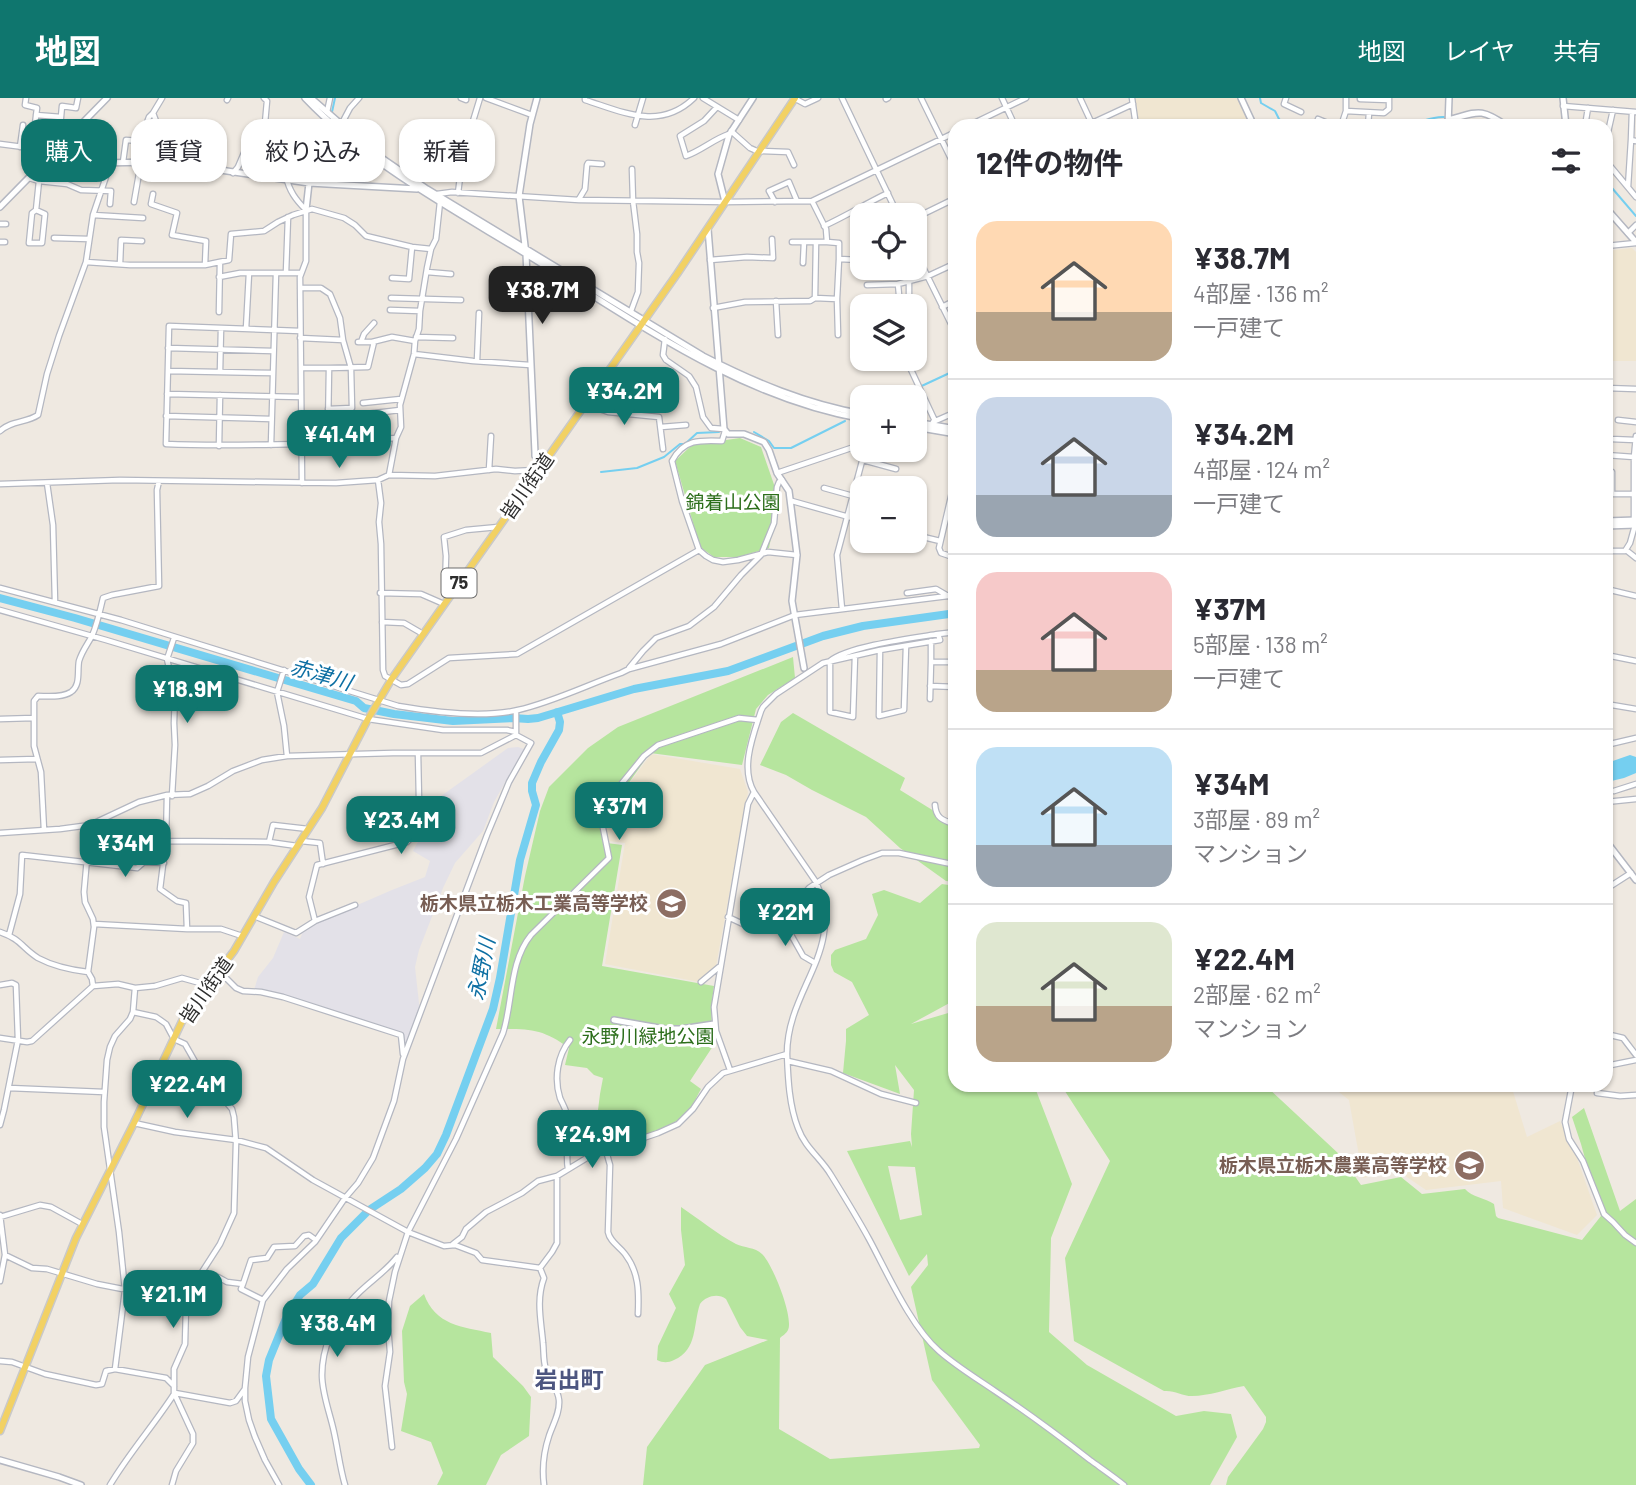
<!DOCTYPE html>
<html lang="ja">
<head>
<meta charset="utf-8">
<style>
	:root { --surface:#fff; --page:#f2f2f3; --text:#2b2b33; --muted:#7c7c81; --line:#e1e1e2; --accent:#0f766e }
	body { margin:0; font-family:Barlow,"Noto Sans JP",sans-serif; background:var(--page); color:var(--text); height:100vh; display:flex; flex-direction:column; font-size:26px; white-space:nowrap }
	* { box-sizing:border-box; margin:0 }
	p { font-size:23px; color:var(--muted) }
	.icon { flex:none; width:38px; height:38px; fill:none; stroke:currentColor; stroke-width:2; stroke-linecap:round; stroke-linejoin:round }
	.map { position:relative; flex:1; overflow:hidden }
	.panel { position:absolute; left:948px; top:21px; width:665px; height:973px; display:flex; flex-direction:column; background:var(--surface); border-radius:21px; box-shadow:0 2px 5px #0004 }
	.panel>* { flex:none }
	.top-card { position:absolute; left:21px; top:21px; width:665px; height:63px; display:flex; gap:14px }
	.fabs { position:absolute; left:850px; top:105px; display:grid; gap:14px }
	.fabs a { display:grid; place-items:center; width:77px; height:77px; border-radius:14px; background:var(--surface); box-shadow:0 2px 5px #0004; font-size:35px }
	.price { position:absolute; translate:-50% -60px; padding:0 16px; border-radius:14px; background:var(--accent); color:#fff; font-size:23px; line-height:46px; filter:drop-shadow(0 2px 4px #0008) }
	.price::after { content:''; position:absolute; left:50%; top:42px; width:21px; height:16px; margin-left:-10px; background:inherit; clip-path:polygon(0 0,100% 0,50% 100%) }
	.price.current { background:#222; color:#fff }
	ul { padding:0; list-style:none }
	li { display:flex; align-items:center; gap:21px; height:175px; padding:0 28px }
	li+li { border-top:2px solid var(--line) }
	li span { display:grid; place-items:center; flex:none; width:196px; height:140px; border-radius:21px; color:#555 }
	li>.icon { margin-inline-start:auto }
	span .icon { width:84px; height:84px; fill:#fffc; stroke-width:1 }
	li b { font-size:30px }
	h2 { display:flex; justify-content:space-between; align-items:center; height:84px; padding:0 28px; font-size:30px }
	.pill { padding:0 24px; border-radius:21px; background:var(--surface); box-shadow:0 2px 5px #0004; font-size:24px; line-height:63px }
	.pill.current { background:var(--accent); color:#fff }
	header { display:flex; align-items:center; gap:42px; box-sizing:border-box; height:98px; padding:0 35px; background:var(--accent); color:#fff }
	header strong { font-size:33px }
	nav { display:flex; gap:38px; margin-inline-start:auto; font-size:24px }
	.map>svg:first-child { display:block }
	.industrial { fill:#e3e1e8 }
	.education { fill:#f0e6d1 }
	.green { fill:#b6e59e; fill-rule:evenodd }
	.water { fill:#75cff0 }
	.lines { fill:none; stroke-linecap:round; stroke-linejoin:round }
	.stream { stroke:#75cff0; stroke-width:2 }
	.river { stroke:#75cff0; stroke-width:8 }
	.street-casing { stroke:#b4b7c1; stroke-width:7 }
	.secondary-casing { stroke:#b4b7c1; stroke-width:8 }
	.primary-casing { stroke:#c9c9c9; stroke-width:9 }
	.street { stroke:#fff; stroke-width:4.5 }
	.secondary { stroke:#fff; stroke-width:5 }
	.primary { stroke:#f2d163; stroke-width:6 }
	.labels { text-anchor:middle; stroke-width:6; stroke-linejoin:round; paint-order:stroke }
	.shield { fill:#fff; stroke:#6d6d6d; stroke-width:2 }
	.shield-label { font-size:18px; font-weight:bold; fill:#2e2e2e }
	.street-label { font-size:19px; fill:#2e2e2e; stroke:#fff }
	.park-label { font-size:19px; fill:#2c6e1b; stroke:#fff }
	.education-label { font-size:19px; font-weight:bold; fill:#785e54; stroke:#fff; text-anchor:end }
	.water-label { font-size:21px; font-style:italic; fill:#0d6fa3; stroke:#fff }
	.quarter-label { font-size:23px; font-weight:bold; fill:#4d5680; stroke:#fff }
</style>
</head>
<body>
<header>
<strong>地図</strong>
<nav><a>地図</a><a>レイヤ</a><a>共有</a></nav>
</header>
<div class="map">
<svg width="1636" height="1387" viewBox="0 0 1636 1387">
	<rect width="100%" height="100%" fill="#efe9e1"/>
	<path class="industrial" d="M518 649 524 651 494 704 483 733 455 765 443 790 419 852 415 869 420 914 405 954 402 935 269 894 254 892 258 879 273 860 284 834 300 841 302 836V834L318 824 392 792 425 779 430 763 413 753 431 720 430 706 508 650Z"/>
	<path class="education" d="M1134 0H1237L1250 28H1138Z
		M1632 150 1636 154V263H1607V153Z
		M651 656 740 671 748 694 716 868 699 884 605 866 625 745 608 743 604 720Z
		M1330 987H1511L1527 1039 1560 1023 1577 1060 1597 1117 1577 1137 1503 1110 1501 1083 1426 1092 1398 1073 1363 1080 1349 1002Z"/>
	<path class="green" d="M740 340 761 349 779 401 769 450 738 459H714L700 449 675 363 692 347Z
		M793 559 795 580 768 597 756 611 742 667 650 655 603 721 607 745 622 747 602 868 714 888C711 908 710 926 715 945L690 983 701 991C697 998 694 1005 690 1011 672 1034 627 1042 600 1051L603 1036 598 1012 600 996 603 980 594 977 587 970 565 967 569 950C542 930 529 931 496 931L525 778 540 713 549 689 588 650 618 629Z
		M793 615 905 680 900 692 955 726V784L946 783 900 750 866 719 812 692 786 677 760 667 781 624Z
		M942 786 955 788V902L911 926 955 913 956 987H1034L1072 1086 1051 1140 1049 1234 1087 1267 1176 1318 1204 1313 1231 1316 1237 1339 1210 1387H643L647 1349 705 1267 768 1242 747 1238 740 1229 726 1201C718 1195 706 1198 700 1206 693 1226 698 1252 674 1262 668 1265 663 1265 657 1262L658 1248 676 1210 669 1196 685 1167 681 1132V1109C699 1121 717 1136 736 1146 744 1150 755 1149 762 1156 772 1165 794 1219 788 1232 787 1235 782 1238 780 1240L779 1331 830 1361 979 1350 980 1347 932 1282 911 1189 928 1167 927 1156 909 1178 847 1053 910 1043 912 1049 911 1036 914 992 895 967 900 996 843 975 846 943V931L869 917 852 884 834 874 831 867V857L835 852 866 841 878 817 872 796 884 792 920 805ZM888 1068 915 1069 922 1117 900 1122Z
		M1061 987H1265L1340 1057 1361 1087 1401 1079 1422 1096 1465 1091C1472 1099 1485 1100 1494 1106L1496 1118 1498 1120 1582 1142 1601 1118 1581 1046 1572 1019 1584 1010 1620 1113 1636 1101V1387H1226L1228 1379 1263 1331 1266 1324V1319L1244 1288C1227 1291 1209 1298 1192 1298 1182 1298 1174 1292 1164 1293L1074 1243 1065 1160 1110 1063Z
		M424 1196C435 1227 462 1229 491 1235L493 1259 523 1288 531 1299 529 1338 501 1357 486 1387H437L443 1375 431 1344 401 1333 407 1296 404 1284 402 1233 410 1208Z"/>
	<path class="water" d="M1630 657 1636 659V675L1624 680 1607 684V665Z"/>
	<g class="lines">
		<path class="stream" d="M1260 0 1261 5 1275 13 1279 21 1289 28
			M332 14 335 0
			M1402 28 1404 26C1419 27 1429 18 1444 19
			M316 76 329 27
			M1606 83 1636 118
			M898 299 956 272
			M754 334 769 343 774 350H791L845 323
			M601 374 637 370 664 359 680 346H685L697 335 719 334"/>
		<path class="river" d="M0 500 75 520 356 603 364 610 394 616 453 623 513 620 528 621 538 620 634 591 728 573 823 538 863 528 956 515
			M311 1387 299 1371 271 1321 266 1278 269 1262 287 1218 300 1197 313 1186 341 1140 369 1112 401 1091 425 1070 437 1056 446 1037 493 911 500 880 520 762 536 707 532 693V685L541 664 559 632 560 624 557 614"/>
		<defs>
			<path id="street" d="M26 0 25 7 37 10 32 50
				M162 0 153 15 159 31 165 39 163 52 179 53 183 67
				M264 0 267 3 264 36
				M461 0 466 2V0
				M486 0 532 17
				M585 0V2C623 14 660 33 694 0
				M703 0 739 22
				M794 0 805 6 818 0
				M842 0 898 117
				M921 0 956 71
				M1002 0 1015 28
				M1080 0 1093 28
				M1132 0 1136 28
				M1286 0 1284 6 1301 14
				M886 1 888 0
				M1360 1 1389 2
				M227 2 228 0
				M1563 8 1636 14
				M717 9 704 23 680 38 686 58C702 52 714 41 729 36
				M1346 13 1384 15 1389 11V0
				M327 14 330 0
				M36 17 61 19 62 8 76 10 78 0
				M61 19 60 30 68 32 73 35
				M1318 21 1335 28
				M1092 25 1133 6
				M341 27 350 10 359 0
				M635 27 643 0
				M968 28 1026 0
				M1341 28 1346 13V0
				M1368 28 1369 15
				M1585 28 1588 10
				M731 33 750 50 759 54
				M1631 42 1632 14
				M1606 43 1613 12
				M0 46 54 53
				M20 49 23 27
				M760 53 788 54 794 67
				M1606 63 1636 99
				M123 64 126 42 140 43 149 19 152 16
				M233 75 238 69 253 34 256 32C264 36 275 40 281 46 289 55 285 68 286 78 289 93 296 102 306 112V163L300 179 302 385
				M29 80 39 83 36 112 32 115 29 145H42L45 116 36 112
				M39 83 67 86 81 92 111 93 110 106
				M1628 89 1631 42 1636 43
				M458 95 463 56 480 0
				M153 96 151 106 177 115 172 137 206 143 205 167
				M437 96 452 94 579 102 725 104 812 103 956 34
				M579 101 585 91 587 67 588 65 602 66
				M134 104 141 64
				M775 104 769 93 789 84 797 103
				M93 117 143 120
				M882 117 895 111
				M915 120 956 100
				M0 126H6
				M824 128C846 118 865 106 888 95
				M1628 135 1636 127
				M54 140 89 141
				M0 144H5
				M792 144H827
				M1606 148 1636 145
				M915 153 956 236
				M839 161 860 162
				M710 162 747 159 773 160 772 141
				M86 164 130 167H205L229 162 231 136 264 133 278 124 293 117 312 111 344 120 355 127 366 138 412 149 431 151
				M803 165 804 144
				M120 166 121 142 142 143
				M860 170 861 150
				M427 174 451 176
				M286 175 288 119
				M219 179 240 175H276
				M392 180 409 181 412 149
				M909 183V208
				M867 187 898 186
				M300 190H321L330 196 340 220 343 242 351 270 352 310 328 311
				M391 200 461 202
				M815 200 816 144
				M837 201 838 237
				M776 203 778 237
				M900 208 898 186 928 178 956 165
				M942 209 956 202
				M713 210 745 204 810 203 815 200 837 201 839 161V145L827 144 826 131 812 103
				M390 212 420 213
				M631 213 638 194 639 165 637 154V136L633 103 632 71
				M219 214 220 164
				M246 231 249 175
				M300 233 169 228 166 346C211 348 256 347 302 346
				M416 239 453 240
				M300 240 343 242
				M665 241 663 257 666 262 689 278 696 289 703 319 711 330 724 331
				M358 244H372L392 239 415 243
				M361 244 364 236 374 225
				M168 250 273 253
				M414 256 473 263 530 267
				M906 261 935 323
				M477 263 479 215
				M301 270H329L328 331H302
				M329 270 368 269 374 244
				M168 273 273 275
				M220 274 221 230
				M1606 290 1636 291
				M167 296 301 299
				M363 305 401 301
				M586 306 608 314 659 319 663 351
				M166 318 271 321
				M1618 322 1636 324
				M933 324 956 314
				M661 329 686 327
				M0 333C12 322 26 325 38 317L47 276 59 238 86 164 93 117 111 64
				M725 333 722 343C700 342 684 341 672 363L682 403 699 452 706 458 713 462 723 464 738 462 768 454 797 457
				M1606 339 1611 341 1635 342
				M271 347 276 175H301
				M219 348 220 297
				M358 348 357 334 368 333 366 316 400 312
				M382 353 381 341 396 340
				M1606 357 1634 359
				M863 362 896 371
				M489 372 491 338
				M1612 374V396H1634
				M777 375 863 346
				M389 377 396 340 401 329 400 307 414 256 415 243 419 231 420 213 427 170 431 151 436 141 440 104
				M956 377 939 450 941 455 956 460
				M378 382 381 405 379 424 381 446 383 572 385 578 401 587 408 586 449 560 517 556 699 452
				M47 385 53 427 55 504
				M0 386 120 382 336 385 378 382 389 377 435 378 496 371 515 373 535 372 537 374
				M824 390 853 398
				M792 403 863 423
				M1634 422V359L1636 338
				M915 437 940 443
				M1626 452 1636 460
				M1606 453H1625L1630 445 1635 427
				M0 490 121 522 398 608C433 614 484 620 518 612 553 604 587 587 621 575L629 571 721 546 795 517 956 497
				M1606 491 1636 498
				M380 495 421 496 444 506
				M907 495 936 491 948 498
				M449 500 445 490 446 458 444 439 466 432 498 429
				M842 511 837 457 865 352
				M0 512 106 542 368 621 443 632H507L516 634
				M382 524 404 525 423 536
				M956 534 938 536 940 542 880 552 823 565 776 596 763 609 761 613C753 638 740 670 754 694L816 784C847 852 787 890 787 956 788 980 789 1007 798 1030 805 1050 821 1060 831 1077 844 1098 857 1119 869 1141 887 1174 911 1229 939 1253 956 1268 976 1280 995 1293 1028 1315 1059 1338 1090 1362 1101 1370 1113 1378 1124 1387
				M931 543V564H956
				M880 552 879 618 904 612 906 548
				M1606 557 1636 563
				M855 558 853 619 830 614V563C849 548 913 540 938 536
				M629 570 643 553 656 540 689 528 714 509 741 477 761 457 774 425 777 389 779 384 782 382
				M284 572 277 594 284 628 287 658
				M930 588 956 589
				M930 601 931 564
				M1606 606 1636 611
				M0 621 34 620
				M516 636V613
				M1606 647 1636 640
				M0 662 37 661
				M1606 693H1614L1636 686
				M167 697 166 743 269 744 297 748
				M172 698 175 647 174 625 175 597 167 561 174 540
				M1606 704 1636 701
				M935 707C936 721 943 722 956 727
				M90 727 84 794 85 804 93 821 94 829 88 874 92 881 93 888
				M44 732 41 674 34 648V603L38 598C47 598 62 600 71 594 81 587 77 573 79 563 82 553 87 547 92 538 97 527 100 513 103 500L112 497 159 488 157 392 159 383
				M0 735 60 731 90 727 139 704 167 697 190 696 208 688 233 673 262 662 287 658 393 655H481L516 637
				M166 743 160 791 177 803 186 805 187 831
				M301 743 320 745 323 766
				M269 744 273 727 308 731
				M1606 791 1631 775
				M780 811 785 826 803 858 815 865
				M254 818 296 835 315 823 355 807
				M728 819 743 826 760 822 798 802 809 790 829 777 863 762 882 755H899L956 767
				M315 823 309 799 317 767 407 744C418 735 425 715 419 702L418 655
				M94 826 187 831H221L242 838
				M0 834C21 841 22 850 38 860 53 868 71 872 88 874
				M9 837 20 796 22 757 137 770 144 764 164 765
				M219 873 236 890 243 893 261 894 283 899 401 937 403 956
				M701 884 719 869
				M0 887 12 885 16 887 18 942 4 1012 0 1027
				M133 914 156 919 166 926 174 941 185 946 202 976 232 1011 234 1019 236 1045 234 1115 220 1146 193 1188 186 1208 185 1246 174 1271V1295L193 1336V1345L176 1373 172 1387
				M1606 936 1623 940 1636 957
				M0 940 27 944 32 943 93 888 118 886 135 890 155 888 182 880 207 887
				M788 963 831 973 881 996 916 1005
				M1606 968 1636 962
				M730 972 716 933 714 909 748 706 754 694
				M1572 987 1565 1024 1569 1041 1583 1063 1604 1116 1613 1124 1625 1137 1636 1145
				M9 990 104 994
				M1597 995 1620 998 1636 997
				M134 1025 175 1034 236 1042 266 1050 313 1082 408 1134 444 1148 455 1147 476 1155 482 1162 540 1170
				M606 1053 610 1067 608 1134C610 1144 619 1148 625 1156 639 1174 639 1194 638 1216
				M568 1071C565 1055 570 1038 568 1021 567 1013 563 1007 560 1000 554 981 557 958 570 942
				M0 1117 5 1157 32 1170 47 1171 97 1186 143 1195H153L177 1185 187 1176 218 1179 227 1184 243 1186 241 1191 263 1202
				M0 1119 40 1107 51 1109 82 1126
				M453 1146 462 1139 466 1131 486 1114 522 1095 538 1083 557 1078 590 1058 658 1035 678 1026 693 1011 708 989 723 975 787 956
				M540 1170 544 1180C536 1202 541 1222 543 1245 544 1254 543 1262 546 1272 550 1282 558 1291 559 1302 560 1315 553 1326 549 1338 544 1353 542 1371 544 1387
				M540 1170 552 1154 557 1145V1078
				M0 1183 5 1157
				M243 1186 251 1162 267 1160 274 1149 295 1148 304 1138 309 1137 316 1142
				M0 1263 12 1264 45 1276 96 1287 102 1286 106 1273 115 1271 166 1280 174 1288
				M115 1271 125 1192 119 1134 104 1029V1004L107 962 110 949 115 938 130 921 133 914 135 890
				M175 1295 230 1305 236 1303 244 1292
				M392 1349 385 1288 390 1254 388 1228 389 1203 395 1174 408 1134 456 1041 503 935C513 904 509 864 531 837L609 760 601 720V716L622 685 644 658 658 647 739 620 758 622
				M110 1387C129 1355 154 1327 174 1296
				M279 1387 265 1362 255 1339 249 1322 245 1303V1290L248 1259 263 1202 287 1171 315 1144 345 1100 358 1085 373 1060 394 1003 403 961 487 737 509 684 531 645 516 637
				M345 1387C340 1370 338 1352 334 1334 330 1315 322 1296 322 1277 322 1250 334 1223 351 1203 365 1186 384 1176 397 1159"/>
			<path id="secondary" d="M305 0C368 66 449 109 526 156 633 221 737 299 863 321
				M311 0 373 54 427 91 703 258C754 284 806 306 863 316
				M537 0 530 26 519 98 526 156 535 355V358L542 367
				M1241 0 1254 28
				M1563 0 1566 28
				M1448 22C1478 14 1480 9 1507 28
				M1448 28 1449 0
				M43 66 154 64 193 68 309 85 417 91
				M725 104 718 76 729 37 753 0
				M0 109 107 0
				M1606 110 1636 144
				M306 112 309 85
				M708 131 724 331 728 336H744L764 344 769 352 777 375 789 393 797 457 792 503 804 570
				M915 324 956 331
				M915 329 956 336
				M1606 423 1636 422
				M1606 428 1636 427
				M1606 743 1636 782
				M614 922 665 931H681L714 926
				M0 1362 59 1379 81 1387"/>
			<path id="primary" d="M0 1333 76 1140 134 1025 184 919 234 853 274 784 322 710 368 621 391 582 677 176 795 0"/>
		</defs>
		<use href="#street" class="street-casing"/>
		<use href="#secondary" class="secondary-casing"/>
		<use href="#primary" class="primary-casing"/>
		<use href="#street" class="street"/>
		<use href="#secondary" class="secondary"/>
		<use href="#primary" class="primary"/>
	</g>
	<defs>
		<symbol id="school-disc" viewBox="-11 -11 22 22"><circle r="9.5" fill="#8d6e63" stroke="#fff"/><path d="M0-5L7-2L0 1L-7-2ZM-4 1L0 2.5L4 1V4Q0 6-4 4Z" fill="#fff"/></symbol>
	</defs>
	<g fill-rule="evenodd">
		<use href="#school-disc" x="654" y="788" width="35" height="35"/>
		<use href="#school-disc" x="1452" y="1050" width="35" height="35"/>
	</g>
	<g class="labels">
		<rect class="shield" x="441.5" y="470.5" width="35" height="29" rx="5"/>
		<g class="shield-label">
			<text x="459" y="491">75</text>
		</g>
		<g class="street-label">
			<text transform="translate(527 388) rotate(-55)" y="7">皆川街道</text>
			<text transform="translate(206 892) rotate(-55)" y="7">皆川街道</text>
		</g>
		<g class="park-label">
			<text x="733" y="411">錦着山公園</text>
			<text x="648" y="945">永野川緑地公園</text>
		</g>
		<g class="education-label">
			<text x="648" y="812">栃木県立栃木工業高等学校</text>
			<text x="1447" y="1074">栃木県立栃木農業高等学校</text>
		</g>
		<g class="water-label">
			<text transform="translate(321 577) rotate(16)" y="7">赤津川</text>
			<text transform="translate(482 871) rotate(-79)" y="7">永野川</text>
		</g>
		<g class="quarter-label">
			<text x="569" y="1290">岩出町</text>
		</g>
	</g>
</svg>
<div class="fabs">
<a><svg class="icon" aria-label="locate" viewBox="0 0 24 24"><circle cx="12" cy="12" r="6"/><path d="M12 2v4M12 18v4M2 12h4M18 12h4"/></svg></a>
<a><svg class="icon" aria-label="layers" viewBox="0 0 24 24"><path d="M12 4l9 5-9 5-9-5zM3 14l9 5 9-5"/></svg></a>
<a>+</a>
<a>−</a>
</div>
<b class="price current" style="left:542px;top:228px">¥38.7M</b>
<b class="price" style="left:624px;top:329px">¥34.2M</b>
<b class="price" style="left:339px;top:372px">¥41.4M</b>
<b class="price" style="left:187px;top:627px">¥18.9M</b>
<b class="price" style="left:619px;top:744px">¥37M</b>
<b class="price" style="left:401px;top:758px">¥23.4M</b>
<b class="price" style="left:125px;top:781px">¥34M</b>
<b class="price" style="left:785px;top:850px">¥22M</b>
<b class="price" style="left:187px;top:1022px">¥22.4M</b>
<b class="price" style="left:592px;top:1072px">¥24.9M</b>
<b class="price" style="left:173px;top:1232px">¥21.1M</b>
<b class="price" style="left:337px;top:1261px">¥38.4M</b>
<div class="top-card">
<a class="pill current">購入</a>
<a class="pill">賃貸</a>
<a class="pill">絞り込み</a>
<a class="pill">新着</a>
</div>
<section class="panel">
<h2>12件の物件<svg class="icon" aria-label="filters" viewBox="0 0 24 24"><path d="M4 7h16M4 17h16"/><circle cx="9" cy="7" r="2"/><circle cx="15" cy="17" r="2"/></svg></h2>
<ul>
<li><span style="background:linear-gradient(#ffd9b3 65%,#b9a48a 0)"><svg class="icon" aria-label="home" viewBox="0 0 24 24"><path d="M3 11l9-7 9 7M6 9v11h12V9"/></svg></span><div><b>¥38.7M</b><p>4部屋 · 136 m²</p><p>一戸建て</p></div></li>
<li><span style="background:linear-gradient(#c9d6e8 70%,#9aa5b1 0)"><svg class="icon" aria-label="home" viewBox="0 0 24 24"><path d="M3 11l9-7 9 7M6 9v11h12V9"/></svg></span><div><b>¥34.2M</b><p>4部屋 · 124 m²</p><p>一戸建て</p></div></li>
<li><span style="background:linear-gradient(#f6c9c9 70%,#b9a48a 0)"><svg class="icon" aria-label="home" viewBox="0 0 24 24"><path d="M3 11l9-7 9 7M6 9v11h12V9"/></svg></span><div><b>¥37M</b><p>5部屋 · 138 m²</p><p>一戸建て</p></div></li>
<li><span style="background:linear-gradient(#bfe0f5 70%,#9aa5b1 0)"><svg class="icon" aria-label="home" viewBox="0 0 24 24"><path d="M3 11l9-7 9 7M6 9v11h12V9"/></svg></span><div><b>¥34M</b><p>3部屋 · 89 m²</p><p>マンション</p></div></li>
<li><span style="background:linear-gradient(#dfe7d0 60%,#b9a48a 0)"><svg class="icon" aria-label="home" viewBox="0 0 24 24"><path d="M3 11l9-7 9 7M6 9v11h12V9"/></svg></span><div><b>¥22.4M</b><p>2部屋 · 62 m²</p><p>マンション</p></div></li>
</ul>
</section>
</div>
</body>
</html>
